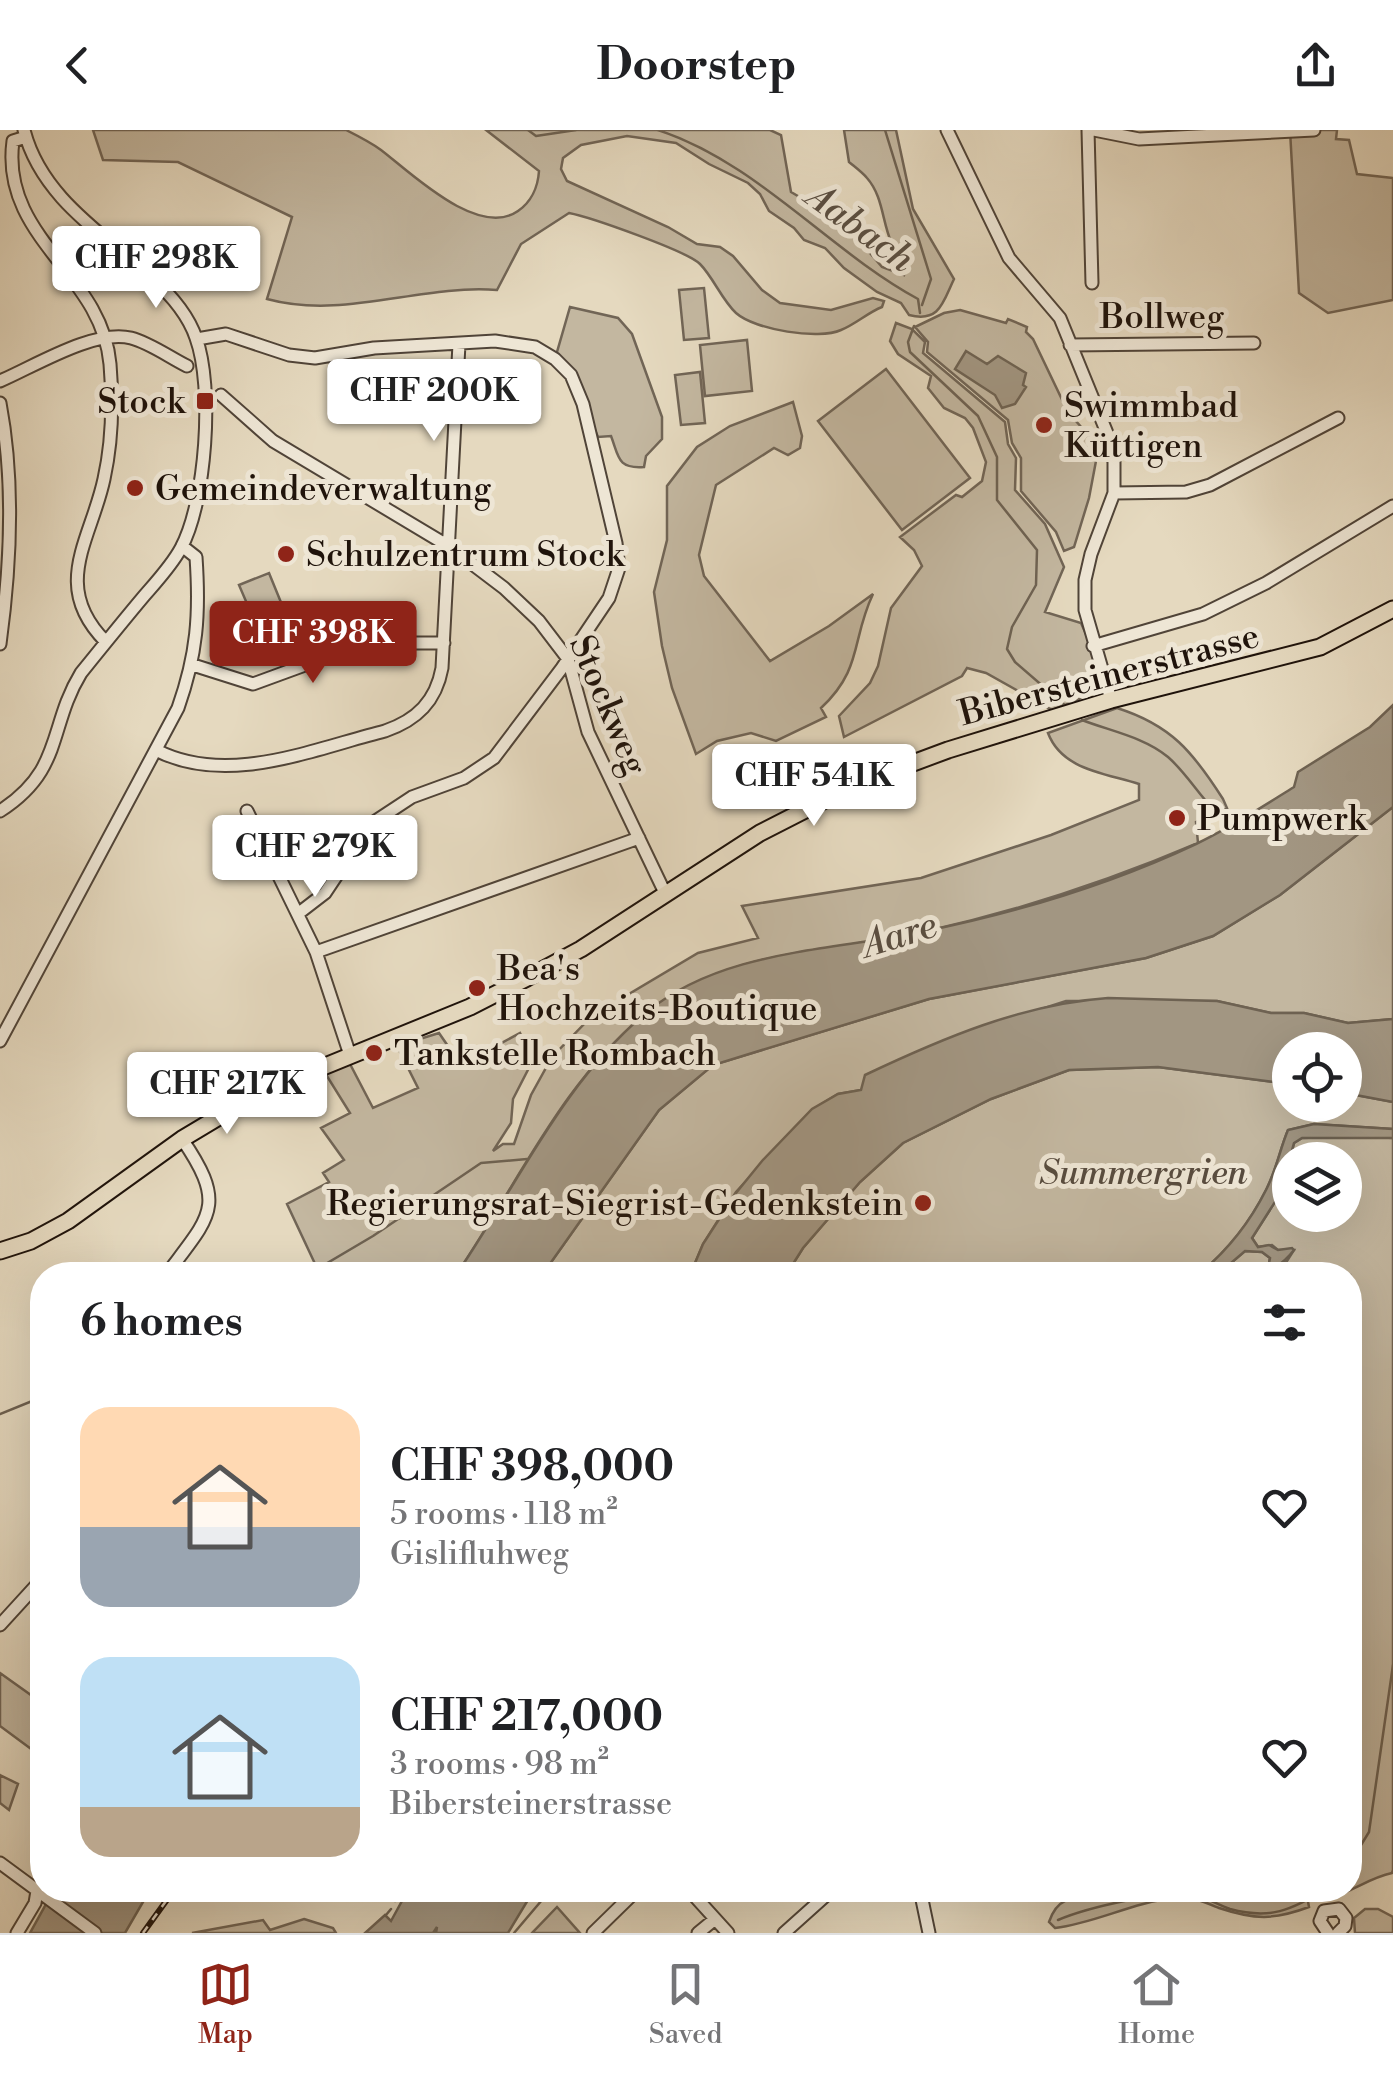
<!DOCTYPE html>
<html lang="en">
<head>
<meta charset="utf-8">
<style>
	:root { --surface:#fff; --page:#f2f2f2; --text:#202124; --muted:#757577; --line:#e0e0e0; --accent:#8f2418 }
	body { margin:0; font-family:"Libre Bodoni",serif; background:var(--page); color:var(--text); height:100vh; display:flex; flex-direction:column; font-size:38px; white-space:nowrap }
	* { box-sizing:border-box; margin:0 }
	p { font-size:32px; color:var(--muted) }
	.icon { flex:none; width:55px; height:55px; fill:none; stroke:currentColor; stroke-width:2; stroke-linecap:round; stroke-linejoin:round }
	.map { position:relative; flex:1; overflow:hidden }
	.details { position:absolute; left:30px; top:1132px; width:1332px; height:640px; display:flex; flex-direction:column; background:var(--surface); border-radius:40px; box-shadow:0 10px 40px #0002 }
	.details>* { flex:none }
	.buttons { position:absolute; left:1272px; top:902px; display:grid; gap:20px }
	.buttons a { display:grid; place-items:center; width:90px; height:90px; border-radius:50%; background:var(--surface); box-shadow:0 10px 40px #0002; font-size:50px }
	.price { position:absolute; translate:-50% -85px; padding:0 22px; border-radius:10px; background:#fff; color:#222; font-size:32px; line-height:65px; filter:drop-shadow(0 2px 5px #0008) }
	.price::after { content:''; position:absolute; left:50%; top:60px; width:30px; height:22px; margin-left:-15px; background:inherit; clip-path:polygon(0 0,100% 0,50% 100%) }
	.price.current { background:var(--accent); color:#fff }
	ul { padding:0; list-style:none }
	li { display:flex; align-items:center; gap:30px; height:250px; padding:0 50px }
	li span { display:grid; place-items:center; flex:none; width:280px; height:200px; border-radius:30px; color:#555 }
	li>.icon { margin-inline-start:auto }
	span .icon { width:120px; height:120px; fill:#fffc; stroke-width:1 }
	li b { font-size:42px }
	h2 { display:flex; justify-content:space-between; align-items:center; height:120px; padding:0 50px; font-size:42px }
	header { display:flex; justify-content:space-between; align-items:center; height:130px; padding:0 50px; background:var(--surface); font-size:45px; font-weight:800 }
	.dock { display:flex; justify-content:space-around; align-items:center; height:140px; border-top:2px solid var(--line); background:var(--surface); font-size:28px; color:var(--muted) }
	.dock a { display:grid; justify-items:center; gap:5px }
	.dock .current { color:var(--accent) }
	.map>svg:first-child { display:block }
	.green { fill:#c3b7a0; stroke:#716556; stroke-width:2.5 }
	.water { fill:#a29682; stroke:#6e6252; stroke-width:2.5 }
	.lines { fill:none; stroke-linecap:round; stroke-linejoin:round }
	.stream { stroke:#6e6252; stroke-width:2.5 }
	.minor-casing { stroke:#504438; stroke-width:15 }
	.major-casing { stroke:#1f130b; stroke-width:19 }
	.minor { stroke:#eee6d5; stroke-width:11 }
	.major { stroke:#e5d9bf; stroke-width:15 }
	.rail-casing { stroke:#1f130b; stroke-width:6 }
	.rail { stroke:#eee6d5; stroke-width:2.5; stroke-dasharray:8; stroke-linecap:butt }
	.poi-dot { fill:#8f2418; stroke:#eee6d5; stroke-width:4 }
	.labels { text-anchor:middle; stroke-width:10; stroke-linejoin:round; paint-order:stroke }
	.street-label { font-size:35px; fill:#1f130b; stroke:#eee6d5 }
	.poi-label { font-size:35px; fill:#1f130b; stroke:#eee6d5; text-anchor:start }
	.park-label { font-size:35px; font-style:italic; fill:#584c3f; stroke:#eee6d5 }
	.water-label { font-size:38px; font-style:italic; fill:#5a4e41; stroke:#eee6d5 }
</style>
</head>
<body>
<header><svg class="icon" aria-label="back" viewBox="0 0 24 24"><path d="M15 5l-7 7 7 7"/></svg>Doorstep<svg class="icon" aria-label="share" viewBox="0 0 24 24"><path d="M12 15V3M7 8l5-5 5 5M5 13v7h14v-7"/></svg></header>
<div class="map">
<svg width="1393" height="1803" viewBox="0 0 1393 1803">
	<rect width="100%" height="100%" fill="#e5d9bf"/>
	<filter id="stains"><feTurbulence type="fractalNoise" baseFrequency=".002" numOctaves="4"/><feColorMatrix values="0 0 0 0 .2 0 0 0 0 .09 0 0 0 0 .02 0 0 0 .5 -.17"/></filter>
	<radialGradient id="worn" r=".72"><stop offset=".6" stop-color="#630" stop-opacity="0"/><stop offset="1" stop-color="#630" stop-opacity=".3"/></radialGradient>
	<path class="green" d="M93 0H346C358 6 370 12 381 20 410 42 478 109 518 81 531 72 538 57 539 41L486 0H770L781 5 791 62 844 93 882 137 904 145 907 133C879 111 889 73 867 48 862 42 855 37 849 32L844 0H896L913 79 954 149C943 172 940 193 909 185L901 173 877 162 844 138 825 118 804 110 794 98 769 81 760 64 748 53 709 34 676 13 627 6 581 15 563 28 561 39 567 51 668 97 697 114 720 117 733 126 762 160 780 173 831 180 873 168 884 171 882 177C867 183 856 194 841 200 819 210 755 200 736 183 722 170 713 147 700 134 687 121 590 87 569 83L521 114 497 160C420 154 344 190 267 169L292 87 178 32 103 30Z
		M1290 0H1337L1336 9 1349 10 1357 44 1393 48V170L1328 183 1299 163Z
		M704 158 709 208 684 210 679 160Z
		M570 177 618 188 632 204 662 287V309L646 326 644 337C617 339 619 327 611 306L598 307 571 245 555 229Z
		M960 180 1006 193 1008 189 1027 197 1026 202 1033 209 1068 282 1090 307 1096 331 1089 368 1074 417 1064 421 1056 402 1021 361V328L1012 313 1008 290 927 222 928 212 915 197 944 183Z
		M896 193 912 199 925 212 923 223 1005 292 1008 314 1016 328 1015 360 1045 394 1064 437 1045 482 1081 493 1098 531 1096 555 1078 570 1052 580 986 543 967 538 962 546 844 607 839 586 870 553 878 536 891 478 922 436 914 420 900 407 956 365 962 367 982 351 986 332 973 298 965 288 944 278 928 258 931 246 898 224 890 211Z
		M747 210 752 261 705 266 700 215Z
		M886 239 970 348 902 400 818 291Z
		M700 242 705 293 681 295 675 245Z
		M793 272 802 306 800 318 788 325 774 318 716 355 699 425 704 446 770 531 829 496 873 464C851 510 863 539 821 578L826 587 776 611 751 603 717 611 696 624 672 558 662 516 654 462 667 410V356L697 317 730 296Z
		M269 443 289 492 260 504 239 455Z
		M1117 578C1171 595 1193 622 1223 669L1227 678 1196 692 1198 713C1109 751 1018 781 923 802 831 822 724 820 648 882 561 952 517 1056 456 1145H307L317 1138 287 1074 329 1052 323 1043 344 1030 321 998 350 983 325 943 350 934 373 978 418 958 397 916 439 903 461 935 520 903 533 930 513 969 511 993 493 1021 503 1014H514L531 965 552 927 592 886 698 823 758 808 742 776 921 748 1051 705 1139 670V654C1105 643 1062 640 1048 603Z
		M1393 677V889L1348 893 1304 883H1271L1217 871H1066L1026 884 861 960 838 964 812 980 736 1062 703 1114 690 1145H542L659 980 713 935 929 869 1146 828 1213 806 1280 765Z
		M1158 937 1290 954V975H1345V963L1393 972V999L1314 994 1288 1000C1280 1019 1276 1041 1266 1060 1250 1092 1226 1122 1198 1145H786L803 1118 860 1052 903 1013 991 969 1069 940Z
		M1358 1006 1393 1008V1740L1392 1743C1368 1748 1351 1763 1328 1768L1325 1760H1350V1145H1256L1287 1131 1294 1120H1278L1272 1115 1258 1117 1252 1108 1280 1064 1290 1031V1085H1345V1030H1290L1294 1013 1302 1008Z
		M1245 1121 1262 1122 1270 1128 1269 1133 1252 1140V1145H1217Z
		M0 1543 42 1573V1627L0 1596Z
		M0 1645 18 1654 9 1680 0 1673Z
		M1141 1760H1321L1307 1766 1309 1777C1274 1790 1255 1790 1219 1778 1204 1772 1191 1766 1175 1768 1133 1772 1096 1793 1055 1798L1049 1792C1059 1763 1076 1769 1101 1768 1115 1767 1128 1764 1141 1760Z
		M557 1777 580 1803H532Z
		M1365 1779H1378L1393 1787V1803H1355L1354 1788Z
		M304 1789 333 1798 336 1803H192L263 1790 270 1800Z"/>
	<path class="water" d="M966 221 987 234 998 226 1026 243 1023 255 1026 257 1015 274 1002 278 995 265 955 239Z
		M1393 575V677L1280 765 1213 806 1146 828 929 869 713 935 659 980 542 1145H456C517 1056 562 953 647 882 722 820 830 821 921 802 1015 783 1109 755 1196 714 1230 698 1262 677 1294 657L1298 642 1370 597Z
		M1108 868 1217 871 1271 883H1304L1348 893 1393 889V972L1345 963V920H1290V954L1158 937 1069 940 991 969 903 1013 860 1052 803 1118 786 1145H690L703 1114 736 1063 762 1031 812 979 838 964 861 960 865 945C941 909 1022 874 1108 868Z
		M1314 994 1393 999V1008H1302L1294 1013 1280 1064 1252 1108 1258 1117 1269 1115 1278 1120 1292 1118 1294 1120C1284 1133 1269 1144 1252 1145V1140L1269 1133 1270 1128 1262 1122 1245 1121 1217 1145H1198C1226 1122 1250 1092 1266 1060 1276 1041 1280 1019 1288 1000Z
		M54 1760H160L147 1765 125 1803H30L46 1774 48 1761 52 1763Z
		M408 1760H534L508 1803H436L437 1797 433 1803H365L385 1785 391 1791Z"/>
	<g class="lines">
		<path class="stream" d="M528 0 536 6 576 0
			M658 0C758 33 828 120 918 169L920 183
			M885 0 931 149 922 175
			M914 196 908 212 910 222 978 286 997 327V370L1037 420 1036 455 1012 497 1007 519 1015 532 1067 577
			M1082 590C1110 601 1144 607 1168 627 1192 648 1205 678 1232 694
			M307 1145 373 1106 481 1033 527 1029
			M0 1284 42 1267
			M1350 1733 1369 1702 1393 1535
			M395 1771 403 1760
			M386 1785 391 1779
			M1058 1790C1086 1778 1165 1759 1194 1765 1206 1767 1218 1775 1230 1779 1271 1790 1290 1780 1325 1760
			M514 1803 542 1770 570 1760"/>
		<defs>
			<path id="minor" d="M947 0 1009 128 1060 188 1107 303 1114 332V363L1091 424 1085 450V480L1111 570
				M1088 0 1092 153
				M1094 0 1139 9 1314 0
				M26 7 13 11C0 108 102 143 110 234 113 270 112 313 104 349 91 410 50 456 106 512
				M197 209 226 204 289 225 315 228 374 218 495 211 535 217 555 229 571 245 583 274 616 413 619 438 609 468 562 538 494 628 464 648 412 667 371 694 325 763 299 783
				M1070 215 1254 213
				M0 251C35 236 94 199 131 208 150 213 169 227 187 236
				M221 265 273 311 450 417 504 458 539 491 568 529 588 602 666 765
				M0 273C15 352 11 434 0 514
				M1114 363 1186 362 1210 355 1338 288
				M1093 516 1203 484 1266 453 1393 376
				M193 535 253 554 365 513H444
				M156 620C227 657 313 619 385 601 417 590 436 571 442 538L459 214
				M0 681C64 640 48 597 81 543 102 517 123 491 144 466 157 451 172 435 181 418 206 372 214 257 196 208 188 184 170 164 151 147 103 104 41 67 24 0
				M247 681 316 822 350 925
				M316 822 639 708
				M0 911 178 578C197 524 200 485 196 427L182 416
				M166 1145C210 1086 228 1076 182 1009
				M0 1495 42 1449
				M0 1733 95 1803
				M689 1760 728 1803
				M920 1760 929 1803
				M17 1803 35 1773 37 1761
				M593 1803 637 1760
				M698 1803 715 1789
				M784 1803 832 1760
				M1328 1803 1320 1791 1324 1781 1339 1779 1346 1788 1345 1796 1338 1803"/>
			<path id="major" d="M0 1121 31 1111 68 1091 182 1009 259 963 470 877 527 848 581 819 760 703 854 655 948 620 1111 570 1320 517 1393 479"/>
		</defs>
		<use href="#minor" class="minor-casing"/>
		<use href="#major" class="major-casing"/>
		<use href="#minor" class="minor"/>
		<use href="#major" class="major"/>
		<defs>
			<path id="rail" d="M143 1803 174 1760"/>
		</defs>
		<use href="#rail" class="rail-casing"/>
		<use href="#rail" class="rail"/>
	</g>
	<g class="poi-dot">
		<rect x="195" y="261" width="20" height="20" rx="5"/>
		<circle cx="1044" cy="295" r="10"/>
		<circle cx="135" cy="358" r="10"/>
		<circle cx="286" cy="424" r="10"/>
		<circle cx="1177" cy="688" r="10"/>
		<circle cx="477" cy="858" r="10"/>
		<circle cx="374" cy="923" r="10"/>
		<circle cx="923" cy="1073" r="10"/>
	</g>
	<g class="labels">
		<g class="street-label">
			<text x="1162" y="198">Bollweg</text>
			<text transform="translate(1109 544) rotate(-15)" y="12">Bibersteinerstrasse</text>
			<text transform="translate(609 575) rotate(67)" y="12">Stockweg</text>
		</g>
		<g class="poi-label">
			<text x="185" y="283" text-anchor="end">Stock</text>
			<text x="1064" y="287">Swimmbad<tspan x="1064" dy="40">Küttigen</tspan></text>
			<text x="155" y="370">Gemeindeverwaltung</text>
			<text x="306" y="436">Schulzentrum Stock</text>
			<text x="1197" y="700">Pumpwerk</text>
			<text x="497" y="850">Bea's<tspan x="497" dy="40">Hochzeits-Boutique</tspan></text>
			<text x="394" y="935">Tankstelle Rombach</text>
			<text x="903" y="1085" text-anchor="end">Regierungsrat-Siegrist-Gedenkstein</text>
		</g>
		<g class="park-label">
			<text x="1143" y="1054">Summergrien</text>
		</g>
		<g class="water-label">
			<text transform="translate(861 97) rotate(36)" y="13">Aabach</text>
			<text transform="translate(899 804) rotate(-17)" y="13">Aare</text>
		</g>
	</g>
	<rect width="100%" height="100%" filter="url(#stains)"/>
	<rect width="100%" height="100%" fill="url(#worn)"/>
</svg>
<div class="buttons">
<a><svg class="icon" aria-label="locate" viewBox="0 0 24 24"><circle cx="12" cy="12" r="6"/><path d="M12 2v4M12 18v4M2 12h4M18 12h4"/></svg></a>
<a><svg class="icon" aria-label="layers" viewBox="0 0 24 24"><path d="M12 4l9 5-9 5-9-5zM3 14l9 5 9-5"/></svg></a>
</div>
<b class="price" style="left:156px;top:181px">CHF 298K</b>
<b class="price" style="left:434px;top:314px">CHF 200K</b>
<b class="price current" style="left:313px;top:556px">CHF 398K</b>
<b class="price" style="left:814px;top:699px">CHF 541K</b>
<b class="price" style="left:315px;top:770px">CHF 279K</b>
<b class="price" style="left:227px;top:1007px">CHF 217K</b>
<section class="details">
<h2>6 homes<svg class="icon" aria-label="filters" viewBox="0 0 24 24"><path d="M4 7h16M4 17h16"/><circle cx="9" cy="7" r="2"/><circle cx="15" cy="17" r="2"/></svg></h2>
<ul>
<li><span style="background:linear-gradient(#ffd9b3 60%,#9aa5b1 0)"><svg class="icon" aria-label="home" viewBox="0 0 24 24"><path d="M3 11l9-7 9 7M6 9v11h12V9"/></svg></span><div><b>CHF 398,000</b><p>5 rooms · 118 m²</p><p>Gislifluhweg</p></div><svg class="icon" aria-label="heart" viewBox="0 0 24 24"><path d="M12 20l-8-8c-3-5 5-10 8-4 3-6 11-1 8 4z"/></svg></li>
<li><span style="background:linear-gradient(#bfe0f5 75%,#b9a48a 0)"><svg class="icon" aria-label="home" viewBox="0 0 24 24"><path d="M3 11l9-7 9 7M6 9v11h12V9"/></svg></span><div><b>CHF 217,000</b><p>3 rooms · 98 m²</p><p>Bibersteinerstrasse</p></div><svg class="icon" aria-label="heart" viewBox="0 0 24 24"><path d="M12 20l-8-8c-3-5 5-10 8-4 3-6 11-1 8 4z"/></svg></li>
</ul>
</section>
</div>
<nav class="dock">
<a class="current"><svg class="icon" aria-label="map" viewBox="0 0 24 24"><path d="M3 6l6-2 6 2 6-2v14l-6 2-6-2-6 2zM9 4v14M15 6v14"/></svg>Map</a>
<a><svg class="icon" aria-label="saved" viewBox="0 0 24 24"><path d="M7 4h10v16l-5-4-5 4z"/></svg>Saved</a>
<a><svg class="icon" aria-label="home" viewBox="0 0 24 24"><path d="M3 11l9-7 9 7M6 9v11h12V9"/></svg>Home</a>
</nav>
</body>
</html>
